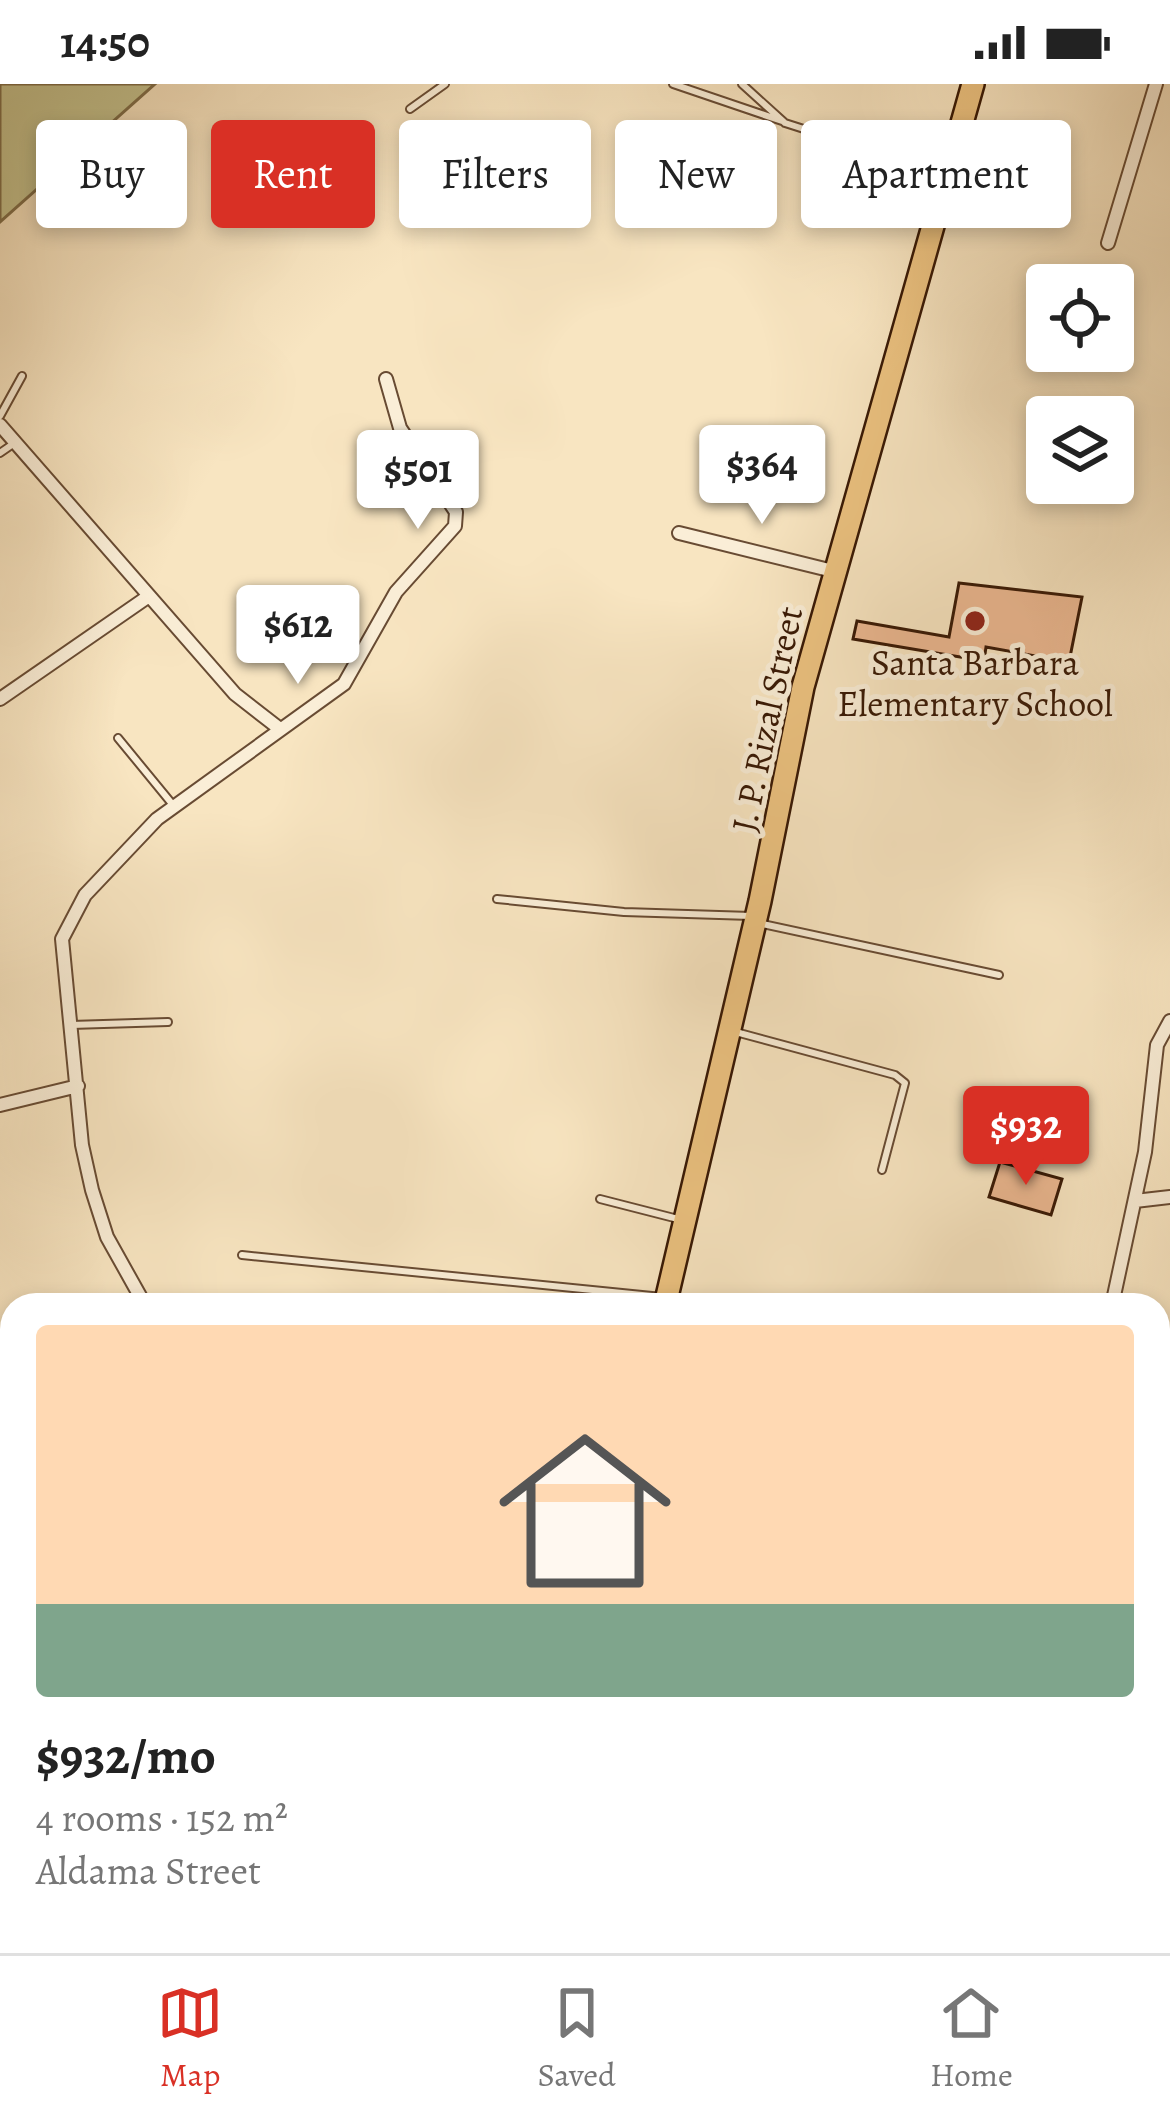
<!DOCTYPE html>
<html lang="en">
<head>
<meta charset="utf-8">
<style>
	:root { --surface:#fff; --page:#f2f2f2; --text:#222; --muted:#767676; --line:#e0e0e0; --accent:#d93025 }
	body { margin:0; font-family:Alegreya,serif; background:var(--page); color:var(--text); height:100vh; display:flex; flex-direction:column; font-size:45px; white-space:nowrap }
	* { box-sizing:border-box; margin:0 }
	p { font-size:39px; color:var(--muted) }
	.icon { flex:none; width:66px; height:66px; fill:none; stroke:currentColor; stroke-width:2; stroke-linecap:round; stroke-linejoin:round }
	.map { position:relative; flex:1; overflow:hidden }
	.panel { position:absolute; left:0px; top:1209px; width:1170px; height:660px; display:flex; flex-direction:column; background:var(--surface); border-radius:36px 36px 0 0; box-shadow:0 6px 18px #0003 }
	.panel>* { flex:none }
	.banner { position:absolute; left:36px; top:36px; width:1098px; height:108px; display:flex; gap:24px }
	.tools { position:absolute; left:1026px; top:180px; display:grid; gap:24px }
	.tools a { display:grid; place-items:center; width:108px; height:108px; border-radius:12px; background:var(--surface); box-shadow:0 6px 18px #0003; font-size:60px }
	.price { position:absolute; translate:-50% -102px; padding:0 27px; border-radius:12px; background:#fff; color:#222; font-size:39px; line-height:78px; filter:drop-shadow(0 3px 6px #0008) }
	.price::after { content:''; position:absolute; left:50%; top:72px; width:36px; height:27px; margin-left:-18px; background:inherit; clip-path:polygon(0 0,100% 0,50% 100%) }
	.price.active { background:var(--accent); color:#fff }
	ul { padding:0; list-style:none }
	li { display:grid; align-content:center; gap:24px; height:636px; padding:0 36px }
	li+li { border-top:3px solid var(--line) }
	li span { display:grid; place-items:center; height:372px; border-radius:12px; color:#555 }
	li>.icon { margin-inline-start:auto }
	span .icon { width:216px; height:216px; fill:#fffc; stroke-width:1 }
	li b { font-size:51px }
	.pill { padding:0 42px; border-radius:12px; background:var(--surface); box-shadow:0 6px 18px #0003; font-size:42px; line-height:108px }
	.pill.active { background:var(--accent); color:#fff }
	.status { display:flex; justify-content:space-between; align-items:center; height:84px; padding:0 60px; background:var(--surface); direction:ltr }
	.status svg { height:33px; fill:currentColor }
	.tabs { display:flex; justify-content:space-around; align-items:center; height:168px; border-top:3px solid var(--line); background:var(--surface); font-size:33px; color:var(--muted) }
	.tabs a { display:grid; justify-items:center; gap:6px }
	.tabs .active { color:var(--accent) }
	.map>svg:first-child { display:block }
	.green { fill:#c4c28e; stroke:#7e6d49; stroke-width:3 }
	.building { fill:#ebb790; stroke:#381804; stroke-width:3 }
	.lines { fill:none; stroke-linecap:round; stroke-linejoin:round }
	.service-casing { stroke:#684b33; stroke-width:10 }
	.minor-casing { stroke:#684b33; stroke-width:16 }
	.primary-casing { stroke:#381804; stroke-width:26 }
	.service { stroke:#faeed7; stroke-width:6 }
	.minor { stroke:#faeed7; stroke-width:12 }
	.primary { stroke:#ecc280; stroke-width:21 }
	.poi-dot { fill:#8f2418; stroke:#faeed7; stroke-width:4.5 }
	.labels { text-anchor:middle; stroke-width:10; stroke-linejoin:round; paint-order:stroke }
	.poi-label { font-size:36px; fill:#381804; stroke:#faeed7 }
	.street-label { font-size:36px; fill:#381804; stroke:#faeed7 }
</style>
</head>
<body>
<div class="status"><b>14:50</b><svg viewBox="0 0 49 12"><path d="M0 12V9h3v3zM5 12V6h3v6zM10 12V3h3v9zM15 12V0h3v12zM26 1h20v11H26zM47 4h2v5h-2z"/></svg></div>
<div class="map">
<svg width="1170" height="1869" viewBox="0 0 1170 1869">
	<rect width="100%" height="100%" fill="#f8e5c1"/>
	<filter id="stains"><feTurbulence type="fractalNoise" baseFrequency=".00167" numOctaves="4"/><feColorMatrix values="0 0 0 0 .2 0 0 0 0 .09 0 0 0 0 .02 0 0 0 .5 -.17"/></filter>
	<radialGradient id="worn" r=".72"><stop offset=".6" stop-color="#630" stop-opacity="0"/><stop offset="1" stop-color="#630" stop-opacity=".3"/></radialGradient>
	<path class="green" d="M0 0H155L0 138Z
		M12 1740V1857H50L54 1869H0V1744Z"/>
	<path class="building" d="M959 499 1082 513 1069 578 986 563 984 577 853 555 857 537 949 553Z
		M1000 1078 1062 1095 1051 1131 989 1113Z"/>
	<g class="lines">
		<defs>
			<path id="service" d="M673 0 782 37
				M742 0 785 39 945 90
				M410 25 445 0
				M0 332 22 292
				M0 369 13 360
				M118 654 173 721
				M497 815 624 828 751 832
				M758 839 999 891
				M71 941 168 938
				M732 947 895 991 905 999 882 1086
				M600 1115 678 1135
				M242 1171 662 1213"/>
			<path id="minor" d="M1108 159 1156 0
				M0 341 235 610 280 645
				M679 449 833 487
				M0 615 149 512
				M0 1021 78 1002
				M1135 1117 1170 1113
				M145 1221 107 1153 92 1106 82 1061 62 855 85 811 157 735 344 600 396 508 455 442 456 428 400 344 386 295
				M1112 1221 1145 1068 1157 961 1170 937
				M0 1452 12 1451
				M0 1596 12 1616
				M1158 1625 1170 1610
				M1158 1678 1170 1683
				M911 1869 915 1857"/>
			<path id="primary" d="M665 1221 760 817 803 603 973 0
				M431 1869 437 1857"/>
		</defs>
		<use href="#service" class="service-casing"/>
		<use href="#minor" class="minor-casing"/>
		<use href="#primary" class="primary-casing"/>
		<use href="#service" class="service"/>
		<use href="#minor" class="minor"/>
		<use href="#primary" class="primary"/>
	</g>
	<circle class="poi-dot" cx="975" cy="537" r="12"/>
	<g class="labels">
		<g class="poi-label">
			<text x="975" y="591">Santa Barbara<tspan x="975" dy="41">Elementary School</tspan></text>
		</g>
		<g class="street-label">
			<text transform="translate(766 635) rotate(-78)" y="13">J. P. Rizal Street</text>
		</g>
	</g>
	<rect width="100%" height="100%" filter="url(#stains)"/>
	<rect width="100%" height="100%" fill="url(#worn)"/>
</svg>
<div class="tools">
<a><svg class="icon" aria-label="locate" viewBox="0 0 24 24"><circle cx="12" cy="12" r="6"/><path d="M12 2v4M12 18v4M2 12h4M18 12h4"/></svg></a>
<a><svg class="icon" aria-label="layers" viewBox="0 0 24 24"><path d="M12 4l9 5-9 5-9-5zM3 14l9 5 9-5"/></svg></a>
</div>
<b class="price" style="left:762px;top:443px">$364</b>
<b class="price" style="left:418px;top:448px">$501</b>
<b class="price" style="left:298px;top:603px">$612</b>
<b class="price active" style="left:1026px;top:1104px">$932</b>
<div class="banner">
<a class="pill">Buy</a>
<a class="pill active">Rent</a>
<a class="pill">Filters</a>
<a class="pill">New</a>
<a class="pill">Apartment</a>
</div>
<section class="panel">
<ul>
<li><span style="background:linear-gradient(#ffd9b3 75%,#7fa58c 0)"><svg class="icon" aria-label="home" viewBox="0 0 24 24"><path d="M3 11l9-7 9 7M6 9v11h12V9"/></svg></span><div><b>$932/mo</b><p>4 rooms · 152 m²</p><p>Aldama Street</p></div></li>
</ul>
</section>
</div>
<nav class="tabs">
<a class="active"><svg class="icon" aria-label="map" viewBox="0 0 24 24"><path d="M3 6l6-2 6 2 6-2v14l-6 2-6-2-6 2zM9 4v14M15 6v14"/></svg>Map</a>
<a><svg class="icon" aria-label="saved" viewBox="0 0 24 24"><path d="M7 4h10v16l-5-4-5 4z"/></svg>Saved</a>
<a><svg class="icon" aria-label="home" viewBox="0 0 24 24"><path d="M3 11l9-7 9 7M6 9v11h12V9"/></svg>Home</a>
</nav>
</body>
</html>
